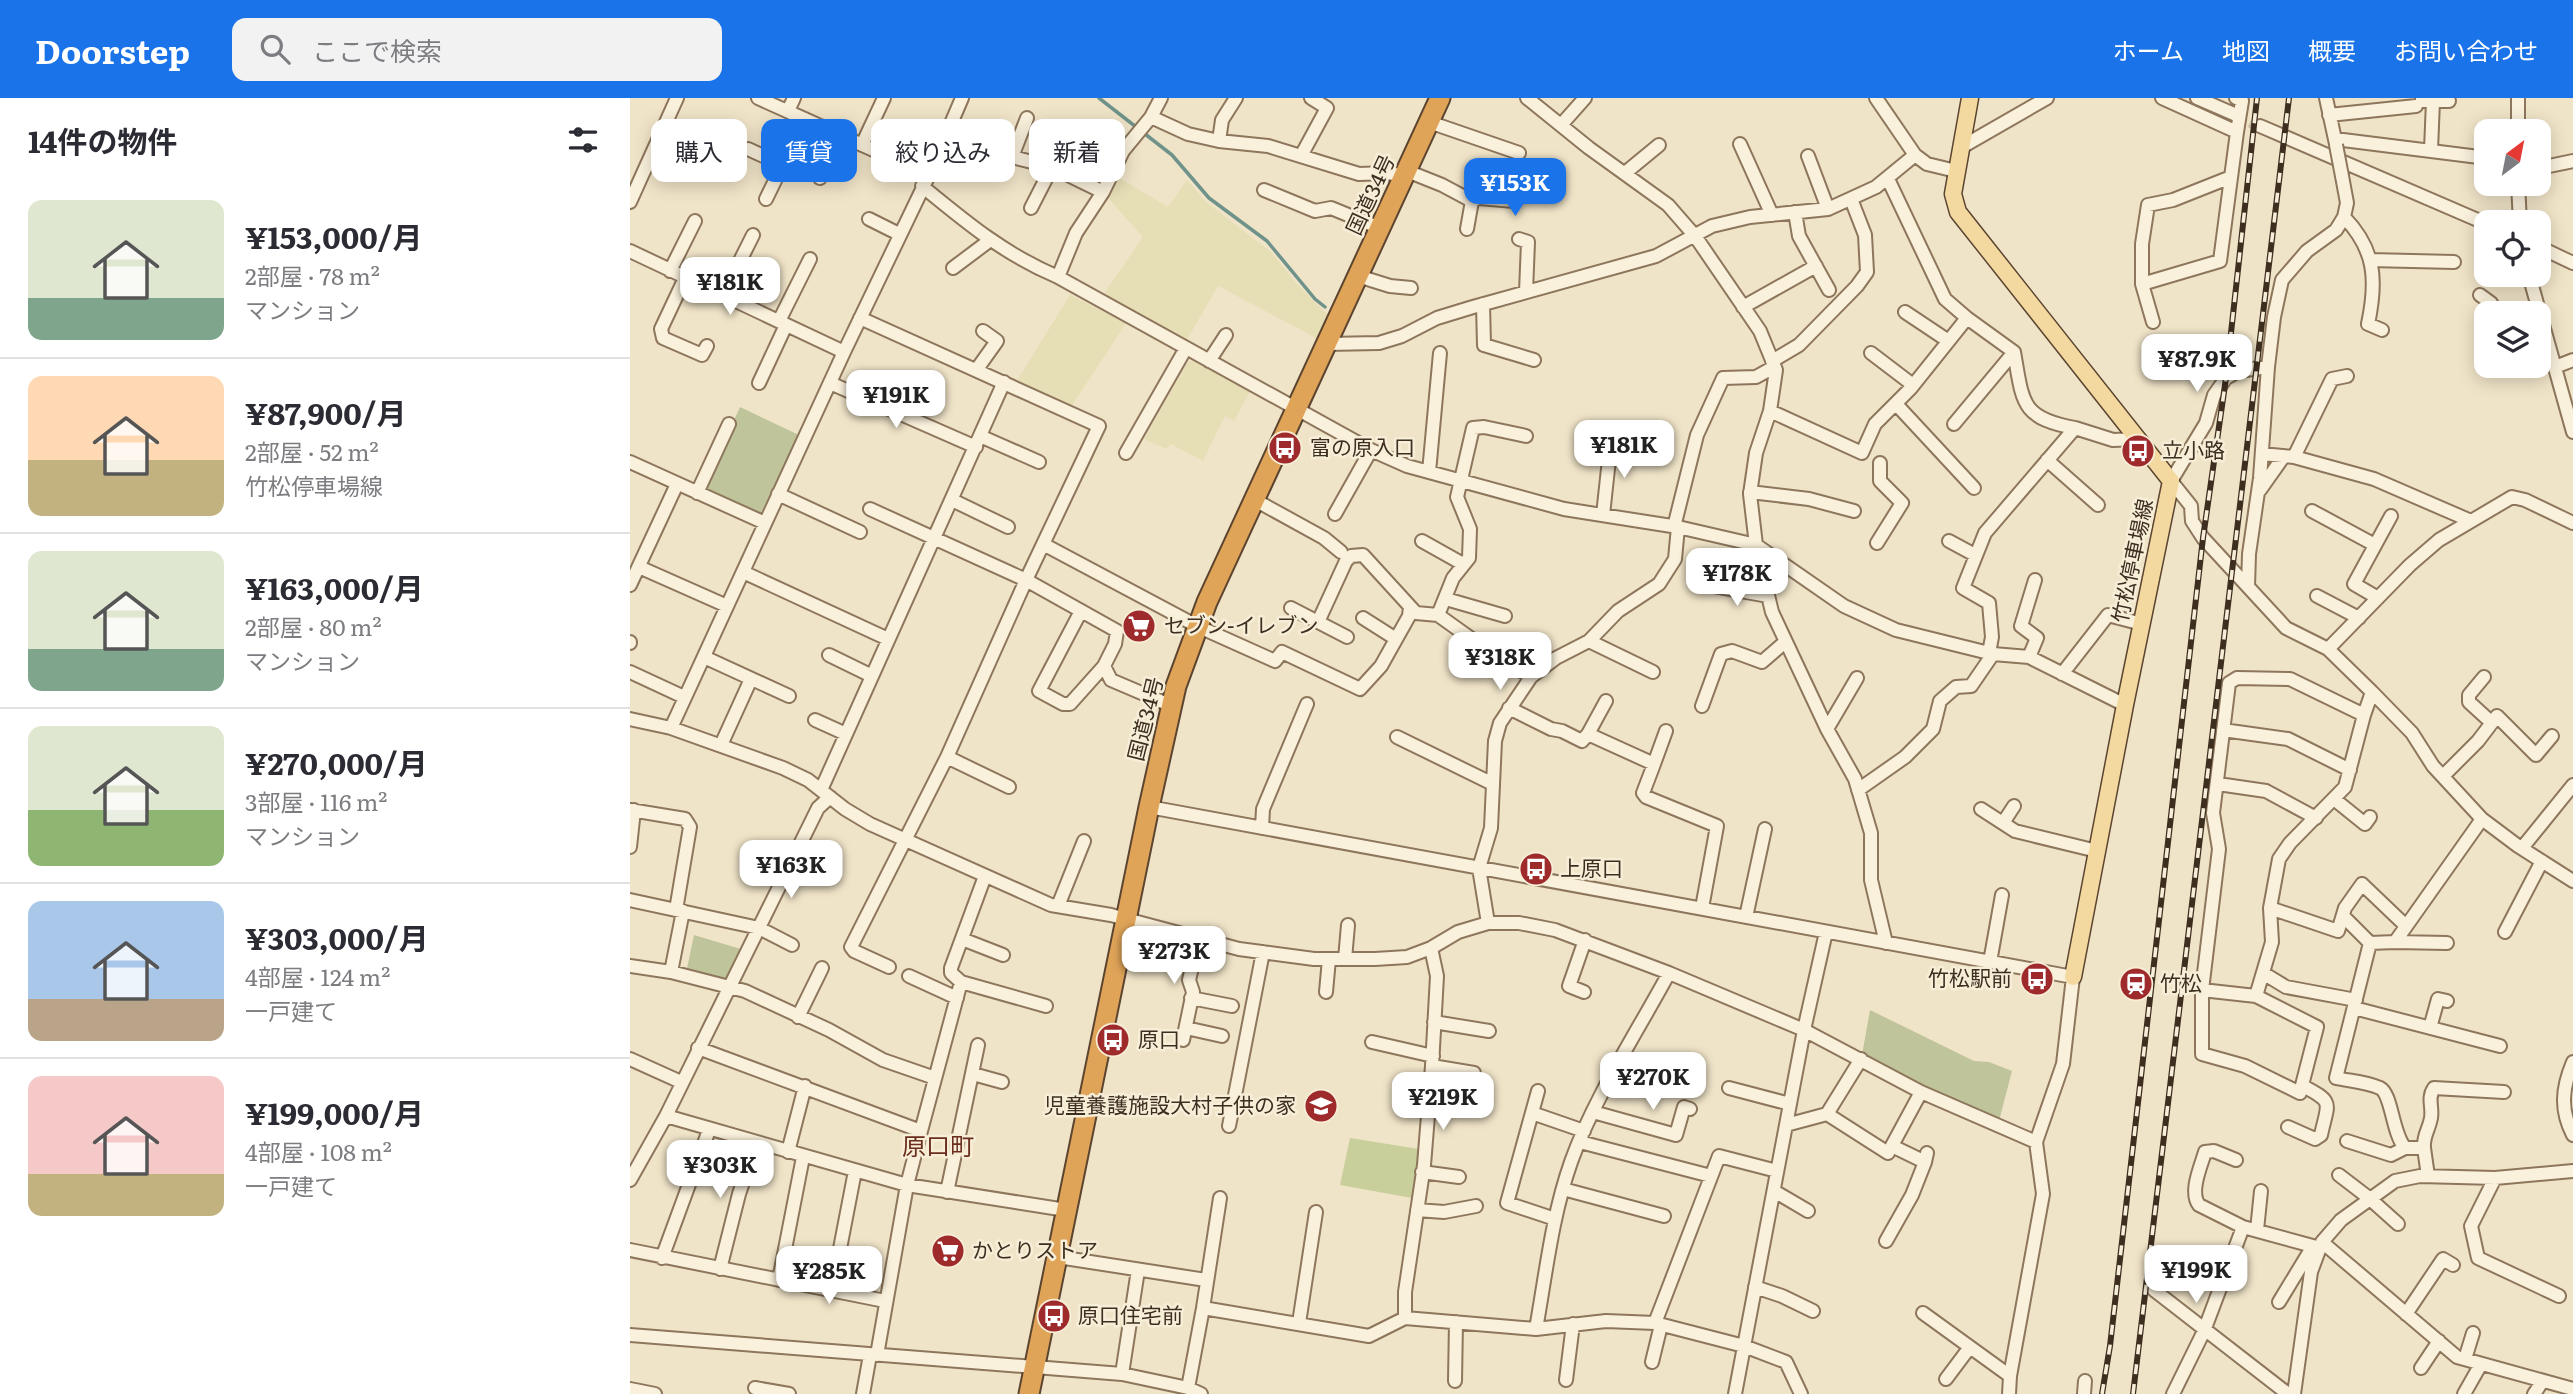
<!DOCTYPE html>
<html lang="ja">
<head>
<meta charset="utf-8">
<style>
	:root { --surface:#fff; --page:#f2f2f3; --text:#2b2b33; --muted:#7c7c81; --line:#e1e1e2; --accent:#1a73e8 }
	body { margin:0; font-family:Literata,"Noto Sans JP",serif; background:var(--page); color:var(--text); height:100vh; display:flex; flex-direction:column; font-size:26px; white-space:nowrap }
	* { box-sizing:border-box; margin:0 }
	p { font-size:23px; color:var(--muted) }
	.icon { flex:none; width:38px; height:38px; fill:none; stroke:currentColor; stroke-width:2; stroke-linecap:round; stroke-linejoin:round }
	.map { position:relative; flex:1; overflow:hidden }
	.drawer { display:flex; flex-direction:column; background:var(--surface); width:630px }
	.drawer>* { flex:none }
	.top-card { position:absolute; left:21px; top:21px; width:665px; height:63px; display:flex; gap:14px }
	.needle { width:46px; rotate:32deg }
	.controls { position:absolute; left:1844px; top:21px; display:grid; gap:14px }
	.controls a { display:grid; place-items:center; width:77px; height:77px; border-radius:14px; background:var(--surface); box-shadow:0 4px 18px #0003; font-size:35px }
	.price { position:absolute; translate:-50% -60px; padding:0 16px; border-radius:14px; background:#fff; color:#222; font-size:23px; line-height:46px; filter:drop-shadow(0 2px 4px #0008) }
	.price::after { content:''; position:absolute; left:50%; top:42px; width:21px; height:16px; margin-left:-10px; background:inherit; clip-path:polygon(0 0,100% 0,50% 100%) }
	.price.current { background:var(--accent); color:#fff }
	ul { padding:0; list-style:none }
	li { display:flex; align-items:center; gap:21px; height:175px; padding:0 28px }
	li+li { border-top:2px solid var(--line) }
	li span { display:grid; place-items:center; flex:none; width:196px; height:140px; border-radius:14px; color:#555 }
	li>.icon { margin-inline-start:auto }
	span .icon { width:84px; height:84px; fill:#fffc; stroke-width:1 }
	li b { font-size:30px }
	h2 { display:flex; justify-content:space-between; align-items:center; height:84px; padding:0 28px; font-size:30px }
	.pill { padding:0 24px; border-radius:14px; background:var(--surface); box-shadow:0 4px 18px #0003; font-size:24px; line-height:63px }
	.pill.current { background:var(--accent); color:#fff }
	header { display:flex; align-items:center; gap:42px; box-sizing:border-box; height:98px; padding:0 35px; background:var(--accent); color:#fff }
	header strong { font-size:33px }
	nav { display:flex; gap:38px; margin-inline-start:auto; font-size:24px }
	.search { width:490px; height:63px; background:var(--page); display:flex; align-items:center; gap:18px; box-sizing:border-box; padding:0 24px; border-radius:14px; color:var(--muted); font-size:26px }
	main { display:flex; flex:1; min-height:0 }
	.map>svg:first-child { display:block }
	.farmland { fill:#e6deb5 }
	.green { fill:#c9cf9b }
	.cemetery { fill:#bfc49a }
	.lines { fill:none; stroke-linecap:round; stroke-linejoin:round }
	.stream { stroke:#6f938a; stroke-width:3.5 }
	.minor-tunnel { stroke:#ccc0a6; stroke-width:12; stroke-dasharray:12 6; stroke-linecap:butt }
	.minor-casing { stroke:#8d765c; stroke-width:16 }
	.major-casing { stroke:#5b4430; stroke-width:19 }
	.highway-casing { stroke:#5b4430; stroke-width:23 }
	.minor { stroke:#faf1dc; stroke-width:12 }
	.major { stroke:#f3d9a0; stroke-width:16 }
	.highway { stroke:#e0a458; stroke-width:19 }
	.rail-casing { stroke:#3d2e20; stroke-width:6 }
	.rail { stroke:#f7eed8; stroke-width:3.5; stroke-dasharray:10; stroke-linecap:butt }
	.minor-bridge-casing { stroke:#8d765c; stroke-width:16; stroke-linecap:butt }
	.minor-bridge { stroke:#faf1dc; stroke-width:12 }
	.labels { text-anchor:middle; stroke-width:5; stroke-linejoin:round; paint-order:stroke }
	.street-label { font-size:21px; fill:#3d2e20; stroke:#f7eed8 }
	.poi-label { font-size:21px; fill:#3d2e20; stroke:#f7eed8; text-anchor:start }
	.quarter-label { font-size:24px; fill:#6b2e1e; stroke:#f7eed8 }
</style>
</head>
<body>
<header>
<strong>Doorstep</strong>
<div class="search"><svg class="icon" aria-label="search" viewBox="0 0 24 24"><circle cx="10" cy="10" r="6"/><path d="M15 15l6 6"/></svg>ここで検索</div>
<nav><a>ホーム</a><a>地図</a><a>概要</a><a>お問い合わせ</a></nav>
</header>
<main>
<section class="drawer">
<h2>14件の物件<svg class="icon" aria-label="filters" viewBox="0 0 24 24"><path d="M4 7h16M4 17h16"/><circle cx="9" cy="7" r="2"/><circle cx="15" cy="17" r="2"/></svg></h2>
<ul>
<li><span style="background:linear-gradient(#dfe7d0 70%,#7fa58c 0)"><svg class="icon" aria-label="home" viewBox="0 0 24 24"><path d="M3 11l9-7 9 7M6 9v11h12V9"/></svg></span><div><b>¥153,000/月</b><p>2部屋 · 78 m²</p><p>マンション</p></div></li>
<li><span style="background:linear-gradient(#ffd9b3 60%,#c2b280 0)"><svg class="icon" aria-label="home" viewBox="0 0 24 24"><path d="M3 11l9-7 9 7M6 9v11h12V9"/></svg></span><div><b>¥87,900/月</b><p>2部屋 · 52 m²</p><p>竹松停車場線</p></div></li>
<li><span style="background:linear-gradient(#dfe7d0 70%,#7fa58c 0)"><svg class="icon" aria-label="home" viewBox="0 0 24 24"><path d="M3 11l9-7 9 7M6 9v11h12V9"/></svg></span><div><b>¥163,000/月</b><p>2部屋 · 80 m²</p><p>マンション</p></div></li>
<li><span style="background:linear-gradient(#dfe7d0 60%,#8fb573 0)"><svg class="icon" aria-label="home" viewBox="0 0 24 24"><path d="M3 11l9-7 9 7M6 9v11h12V9"/></svg></span><div><b>¥270,000/月</b><p>3部屋 · 116 m²</p><p>マンション</p></div></li>
<li><span style="background:linear-gradient(#a9c7e8 70%,#b9a48a 0)"><svg class="icon" aria-label="home" viewBox="0 0 24 24"><path d="M3 11l9-7 9 7M6 9v11h12V9"/></svg></span><div><b>¥303,000/月</b><p>4部屋 · 124 m²</p><p>一戸建て</p></div></li>
<li><span style="background:linear-gradient(#f6c9c9 70%,#c2b280 0)"><svg class="icon" aria-label="home" viewBox="0 0 24 24"><path d="M3 11l9-7 9 7M6 9v11h12V9"/></svg></span><div><b>¥199,000/月</b><p>4部屋 · 108 m²</p><p>一戸建て</p></div></li>
</ul>
</section>
<div class="map">
<svg width="1943" height="1296" viewBox="0 0 1943 1296">
	<rect width="100%" height="100%" fill="#f0e4c8"/>
	<path class="farmland" d="M489 80 538 109 557 82 576 104 641 154 667 186 698 217 688 241 588 188 555 245 471 200 513 139 477 99Z
		M440 197 496 225 439 312 385 286Z
		M565 262 621 292 604 323 595 318 573 363 541 346 536 351 514 341 558 264Z"/>
	<path class="green" d="M720 1040 789 1051 782 1100 710 1087Z"/>
	<path class="cemetery" d="M110 309 169 337 129 419 72 393Z
		M64 837 114 852 96 885 56 875Z
		M1240 912 1344 963 1359 964 1382 973 1369 1023 1353 1019 1232 957Z"/>
	<g class="lines">
		<path class="stream" d="M469 0 542 57 579 100 637 143 685 201 695 209"/>
		<path class="minor-tunnel" d="M1604 16 1630 28"/>
		<defs>
			<path id="minor" d="M128 0 299 77
				M897 0 959 50 1038 107 1065 138 1130 233 1146 272 1140 313 1126 355 1120 396 1126 447 1142 514 1197 631 1225 681 1241 735V782L1256 845
				M1246 0 1285 57 1297 66 1326 73
				M1532 0 1607 34 1612 3 1606 0
				M1567 0 1604 16
				M1696 0 1706 46
				M1792 0V3H1819
				M158 13 164 0
				M1699 17 1786 8
				M521 19 558 36 589 43 638 48 729 76 758 75 775 78
				M799 24 889 55
				M931 27 955 0
				M1630 28 1857 126
				M1888 33V0
				M317 36 352 46 382 59 397 20
				M1705 41 1857 60
				M589 43 592 22 606 0
				M1110 46 1142 117
				M232 47 254 0
				M1330 50 1417 0
				M118 51 153 67
				M1801 52 1803 3
				M671 58 697 10 681 0
				M1178 58 1198 111
				M382 59 422 69
				M1909 70 1943 63
				M777 73 812 87 842 103 837 131
				M995 75 1029 47
				M1601 79 1543 102 1518 107 1512 146V186L1590 163 1607 34
				M190 80 209 37
				M1258 81 1315 201 1337 220
				M1888 86 1890 124
				M292 88C337 125 374 156 428 179L741 352 777 368 934 411 1048 429 1126 447 1214 508 1266 532 1363 556 1399 559 1495 607
				M634 92 685 113 701 110 750 130
				M136 101 175 21
				M842 103 849 100 884 103 894 86
				M0 104 47 0
				M401 110 422 69 473 94
				M1165 114 1169 138 1199 192
				M1714 119C1746 152 1747 183 1738 226L1752 232
				M239 121 269 136
				M889 141 898 144 896 194
				M1909 149 1943 165
				M0 153 214 254
				M1740 162 1824 164
				M323 170 359 143
				M40 173 65 123
				M1899 177 1943 334
				M728 178 760 188 781 190
				M428 179 446 135 473 94 493 53 521 19 531 0
				M55 180 31 231 33 240 72 257 77 248
				M1512 186 1523 224
				M93 197 123 137
				M1850 197 1861 205 1867 215 1909 212
				M853 206 854 247 904 262
				M1113 209 1186 168
				M1275 214 1317 242
				M230 220 469 328 396 482 317 659 221 849 224 853 259 869
				M149 223 180 161
				M697 246 749 245 772 238 807 220 843 209 1026 158 1082 128 1120 119 1198 111 1246 89 1285 57
				M1241 255 1283 287
				M579 263 596 237
				M1142 263 1169 247 1227 188 1237 174 1235 137 1221 101
				M1638 269 1608 273 1596 280 1584 297 1576 325 1541 383 1561 408 1562 423 1573 440 1656 530 1698 551 1742 594 1782 635 1803 668 1852 721 1888 748 1943 783
				M1925 269 1943 262
				M347 271 367 243 353 233
				M129 285 156 227
				M200 285 346 349
				M1266 306 1344 390
				M1140 313 1232 355 1245 326 1281 290 1337 220 1384 254C1393 304 1390 320 1445 330
				M1324 326 1384 254
				M350 338 409 364
				M496 355 556 250
				M1632 356 1664 359 1702 281 1717 278
				M1664 359 1744 381 1841 423
				M1417 362 1468 407
				M0 364 135 425
				M799 374 810 255
				M1630 392 1654 358
				M1120 394 1179 401 1224 413
				M67 395 99 326
				M148 396 230 434
				M322 402 378 429
				M625 402 694 440 711 454
				M240 411 396 482 487 533 485 546 474 568 481 582 542 608
				M1682 413 1745 447
				M705 416 741 352
				M973 417 981 343
				M1044 429 1067 337 1093 280 1126 279 1144 269
				M792 443 833 466
				M1319 443 1345 457
				M1247 445 1272 405 1250 383V365
				M413 446 567 528 645 563 652 554 730 591 751 568 779 518 780 509
				M9 469 97 508
				M113 474 258 541
				M0 487 47 386
				M1083 488 1138 498
				M1618 489 1619 456 1630 380 1638 269 1644 219 1652 182 1677 153 1706 132 1714 119 1717 105 1712 78
				M1687 498 1729 520
				M1748 500 1724 486 1761 418
				M816 501 875 518
				M661 510 688 524 716 463 721 458 733 457 786 515 808 517 857 552 901 579
				M451 513 409 593 433 606H440L474 568
				M808 517 823 480 839 460 840 431 827 399 843 330 854 329 896 338
				M733 520 766 541
				M688 524 717 539
				M959 543 1023 574
				M0 545V544
				M1698 551 1780 467 1809 442 1882 399 1895 402 1943 425
				M1359 555 1362 539 1359 505 1333 490 1355 435 1445 330 1483 342 1509 341
				M199 557 242 578
				M74 559 159 598
				M1399 559 1407 540 1391 528 1405 482
				M0 574 54 599
				M1432 576 1478 517 1512 526
				M1854 579 1839 597V604L1862 625
				M1072 608 1091 556 1102 553 1132 564 1155 544
				M879 610 921 631 932 633 952 643 958 636 1024 666 1036 633
				M0 621 41 630 153 670 178 682 215 711 240 726 421 807 481 817 609 851 684 861H745L777 859 801 850 828 834 858 825H889L925 832 1039 875 1174 932 1291 994 1406 1044
				M185 622 216 636
				M41 630 214 254 299 77 332 0
				M1197 631 1227 580
				M1593 632 1658 641 1720 672
				M958 636 976 603
				M767 639 863 686
				M91 647 121 581
				M317 659 379 689
				M1024 666 1013 695 1016 699 1087 728 1072 810
				M1813 678 1848 643 1867 618 1906 657 1922 638
				M1588 686 1636 693 1686 720
				M191 692 374 284
				M1228 692 1275 659 1303 631 1310 603 1326 589 1341 588 1363 556
				M1704 701 1735 726 1740 719
				M519 709 1443 879 1433 966 1406 1044 1413 1096 1380 1278 1379 1296
				M1351 711 1385 733 1467 753
				M0 712 55 721 60 729 46 812
				M1373 725 1384 708
				M632 730 633 711 677 606
				M0 749 4 712
				M1892 750 1943 687
				M355 778 321 870V875L331 884 416 908
				M0 802 129 830 162 847
				M428 808 454 743
				M1640 810 1708 833 1715 810 1732 786 1776 828
				M1713 818 1740 845
				M1116 819 1135 731
				M858 825 849 770 861 730 865 643 870 625 901 579 926 560 959 543 988 513 1029 486 1045 461 1048 429
				M1875 834 1912 763
				M332 841 373 857
				M1765 844 1817 845
				M715 861 718 827
				M1360 864 1372 797
				M0 868 41 874 115 893 199 932 253 962 305 980
				M41 874 53 813
				M1633 875 1656 889 1726 902
				M279 878 327 900
				M1572 892 1626 898 1687 929 1670 995 1615 968 1572 956V892L1589 751 1583 715 1599 585 1607 580 1660 581 1734 617
				M696 894 699 861
				M954 894 939 888 955 842
				M1626 898 1642 844 1640 810 1649 761 1660 745 1715 689 1734 617 1742 594
				M561 900 602 908
				M1724 910 1870 948
				M168 919 192 870
				M804 924 859 933
				M556 930 592 938
				M1800 930 1808 901 1817 903
				M553 942 563 894 559 882 569 841
				M742 944 803 958
				M68 950 291 1033 277 1087 247 1257
				M0 961 51 984
				M1943 964C1932 990 1930 1012 1943 1037
				M802 968 844 975
				M343 976 372 984
				M1099 990 1160 1006
				M908 993 877 1105 925 1121
				M963 1014 1046 1037 1054 1009 1060 1011
				M902 1015 954 1033
				M1197 1016 1258 1055 1291 994
				M36 1018 277 1087 436 1112
				M1156 1027 1197 1016 1231 961
				M599 1028 633 854
				M1658 1029 1685 1041 1691 1037C1698 1004 1705 1005 1673 988
				M291 1033 331 884
				M1717 1043 1761 1057 1775 1050
				M950 1044 1081 1078
				M1262 1048 1295 1064 1297 1055
				M1794 1050C1793 1037 1799 1032 1801 1020 1803 1009 1797 1000 1804 990L1874 994
				M158 1054 175 988
				M1606 1062 1584 1053 1575 1054C1571 1068 1559 1094 1569 1107L1613 1129 1690 1150
				M792 1074 829 1079
				M1709 1077 1739 1100 1768 1126
				M1798 1078 1794 1050H1775C1762 1035 1762 996 1750 990 1737 984 1720 983 1706 980L1740 845 1765 844 1852 721
				M1865 1080 1841 1128 1848 1160 1929 1198
				M0 1082 36 1018 188 710 200 699
				M933 1091 1034 1118
				M1144 1093 1178 1113
				M317 1094 348 947
				M787 1112 814 1114 846 1108
				M1627 1132 1631 1093
				M1256 1143 1282 1097 1295 1064
				M1692 1144 1827 1259 1943 1291
				M0 1152 255 1203
				M428 1159 576 1182
				M32 1160 79 1032
				M90 1171 109 1096 126 1045
				M149 1182 173 1059
				M1125 1189 1152 1198 1183 1213
				M202 1192 225 1073
				M1524 1192 1658 1296
				M1649 1204 1683 1148
				M573 1210 739 1238 775 1220 906 1231 976 1223 1025 1225 1114 1248 1156 1264 1171 1296
				M1293 1215 1380 1278
				M1776 1216 1813 1161 1823 1167
				M775 1220V1194L794 1067 802 968 807 878 801 850
				M669 1225 686 1114
				M1025 1225 1089 1058 1147 1073
				M906 1231C916 1175 922 1118 941 1064 963 1002 1007 934 1039 875
				M0 1237 492 1276 558 1290 571 1296
				M1835 1261 1843 1235
				M1022 1264 1031 1227
				M1791 1270 1809 1243
				M492 1276 508 1172
				M1316 1281 1340 1249
				M936 1282 943 1226
				M825 1283 826 1224
				M125 1290 159 1296
				M558 1290 573 1210 590 1100
				M0 1291 25 1296
				M233 1296 240 1257
				M1105 1296 1174 932 1196 834
				M1454 1296 1455 1283
				M1543 1296 1574 1233 1613 1129
				M1664 1296 1681 1174 1692 1144 1711 1122 1765 1083 1790 1078 1865 1080 1943 1073
				M1834 1296 1851 1266
				M1904 1296 1912 1284"/>
			<path id="major" d="M1340 0 1323 96 1328 114 1541 383 1495 607 1443 879"/>
			<path id="highway" d="M399 1296 519 709 546 588 577 504 810 0"/>
		</defs>
		<use href="#minor" class="minor-casing"/>
		<use href="#major" class="major-casing"/>
		<use href="#highway" class="highway-casing"/>
		<use href="#minor" class="minor"/>
		<use href="#major" class="major"/>
		<use href="#highway" class="highway"/>
		<defs>
			<path id="rail" d="M1472 1296 1480 1248 1573 440 1596 280 1627 0
				M1503 1296 1659 0"/>
		</defs>
		<use href="#rail" class="rail-casing"/>
		<use href="#rail" class="rail"/>
		<defs>
			<path id="minor-bridge" d="M1706 47 1712 78"/>
		</defs>
		<use href="#minor-bridge" class="minor-bridge-casing"/>
		<use href="#minor-bridge" class="minor-bridge"/>
	</g>
	<defs>
		<symbol id="bus-disc" viewBox="-11 -11 22 22"><circle r="9.5" fill="#9e2a2b" stroke="#f7eed8"/><path d="M-5-6H5V4H4V6H2V4H-2V6H-4V4H-5ZM-3.5-4V0h7V-4ZM-3.5 1.2v1.5H-2V1.2ZM2 1.2v1.5H3.5V1.2Z" fill="#fff"/></symbol>
		<symbol id="supermarket-disc" viewBox="-11 -11 22 22"><circle r="9.5" fill="#9e2a2b" stroke="#f7eed8"/><path d="M-6-5.5h2.5l.6 2H6L4.5 2H-2.5L-4.4-4H-6ZM-1.5 3.2a1.3 1.3 0 1 0 .1 0ZM3 3.2a1.3 1.3 0 1 0 .1 0Z" fill="#fff"/></symbol>
		<symbol id="station-disc" viewBox="-11 -11 22 22"><circle r="9.5" fill="#9e2a2b" stroke="#f7eed8"/><path d="M-3-6H3Q5-6 5-4V2Q5 4 3 4L4.5 6H3L1.5 4h-3L-3 6H-4.5L-3 4Q-5 4-5 2V-4Q-5-6-3-6ZM-3.5-4v3h7v-3ZM-3.5 1v1.5H-2V1ZM2 1v1.5H3.5V1Z" fill="#fff"/></symbol>
		<symbol id="school-disc" viewBox="-11 -11 22 22"><circle r="9.5" fill="#9e2a2b" stroke="#f7eed8"/><path d="M0-5L7-2L0 1L-7-2ZM-4 1L0 2.5L4 1V4Q0 6-4 4Z" fill="#fff"/></symbol>
	</defs>
	<g fill-rule="evenodd">
		<use href="#bus-disc" x="636" y="331" width="38" height="38"/>
		<use href="#bus-disc" x="1489" y="334" width="38" height="38"/>
		<use href="#supermarket-disc" x="490" y="509" width="38" height="38"/>
		<use href="#bus-disc" x="887" y="752" width="38" height="38"/>
		<use href="#bus-disc" x="1388" y="862" width="38" height="38"/>
		<use href="#station-disc" x="1487" y="867" width="38" height="38"/>
		<use href="#bus-disc" x="464" y="923" width="38" height="38"/>
		<use href="#school-disc" x="672" y="989" width="38" height="38"/>
		<use href="#supermarket-disc" x="299" y="1134" width="38" height="38"/>
		<use href="#bus-disc" x="405" y="1199" width="38" height="38"/>
	</g>
	<g class="labels">
		<g class="street-label">
			<text transform="translate(741 97) rotate(-65)" y="7">国道34号</text>
			<text transform="translate(1503 463) rotate(-78)" y="7">竹松停車場線</text>
			<text transform="translate(516 621) rotate(-76)" y="7">国道34号</text>
		</g>
		<g class="poi-label">
			<text x="680" y="357">富の原入口</text>
			<text x="1532" y="360">立小路</text>
			<text x="534" y="535">セブン-イレブン</text>
			<text x="930" y="778">上原口</text>
			<text x="1382" y="888" text-anchor="end">竹松駅前</text>
			<text x="1530" y="893">竹松</text>
			<text x="508" y="949">原口</text>
			<text x="666" y="1015" text-anchor="end">児童養護施設大村子供の家</text>
			<text x="342" y="1160">かとりストア</text>
			<text x="448" y="1225">原口住宅前</text>
		</g>
		<g class="quarter-label">
			<text x="308" y="1057">原口町</text>
		</g>
	</g>
</svg>
<div class="controls">
<a><svg class="needle" viewBox="-14 -14 28 28"><path d="M0-13l5 13h-10z" fill="#e53935"/><path d="M0 13l5-13h-10z" fill="#7c7c81"/></svg></a>
<a><svg class="icon" aria-label="locate" viewBox="0 0 24 24"><circle cx="12" cy="12" r="6"/><path d="M12 2v4M12 18v4M2 12h4M18 12h4"/></svg></a>
<a><svg class="icon" aria-label="layers" viewBox="0 0 24 24"><path d="M12 4l9 5-9 5-9-5zM3 14l9 5 9-5"/></svg></a>
</div>
<b class="price current" style="left:885px;top:120px">¥153K</b>
<b class="price" style="left:100px;top:219px">¥181K</b>
<b class="price" style="left:1567px;top:296px">¥87.9K</b>
<b class="price" style="left:266px;top:332px">¥191K</b>
<b class="price" style="left:994px;top:382px">¥181K</b>
<b class="price" style="left:1107px;top:510px">¥178K</b>
<b class="price" style="left:870px;top:594px">¥318K</b>
<b class="price" style="left:161px;top:802px">¥163K</b>
<b class="price" style="left:544px;top:888px">¥273K</b>
<b class="price" style="left:1023px;top:1014px">¥270K</b>
<b class="price" style="left:813px;top:1034px">¥219K</b>
<b class="price" style="left:90px;top:1102px">¥303K</b>
<b class="price" style="left:1566px;top:1207px">¥199K</b>
<b class="price" style="left:199px;top:1208px">¥285K</b>
<div class="top-card">
<a class="pill">購入</a>
<a class="pill current">賃貸</a>
<a class="pill">絞り込み</a>
<a class="pill">新着</a>
</div>
</div>
</main>
</body>
</html>
